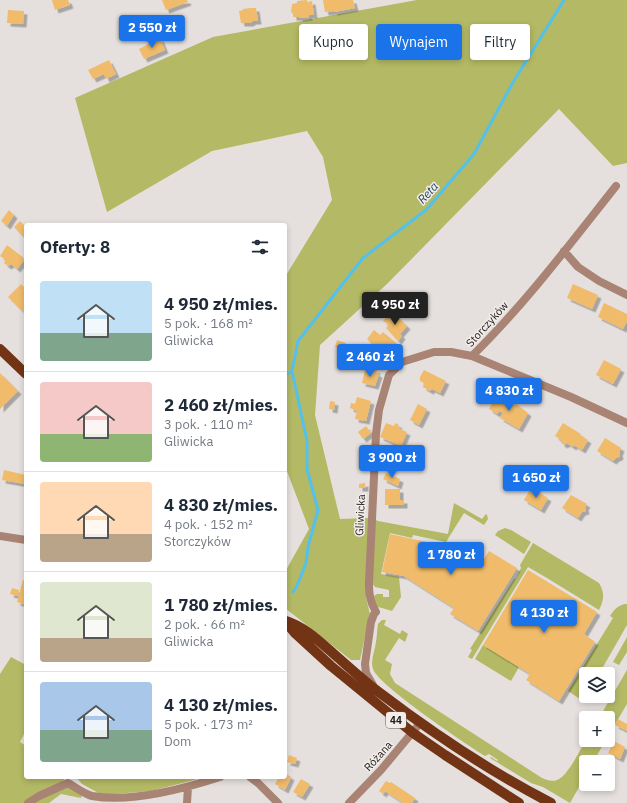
<!DOCTYPE html>
<html lang="pl">
<head>
<meta charset="utf-8">
<style>
	:root { --surface:#fff; --page:#f2f2f3; --text:#1f2937; --muted:#747a83; --line:#e0e1e3; --accent:#1a73e8 }
	body { margin:0; font-family:"IBM Plex Sans",sans-serif; background:var(--page); color:var(--text); height:100vh; display:flex; flex-direction:column; font-size:15px; white-space:nowrap }
	* { box-sizing:border-box; margin:0 }
	p { font-size:13px; color:var(--muted) }
	.icon { flex:none; width:22px; height:22px; fill:none; stroke:currentColor; stroke-width:2; stroke-linecap:round; stroke-linejoin:round }
	.map { position:relative; flex:1; overflow:hidden }
	.details { position:absolute; left:24px; top:223px; width:263px; height:556px; display:flex; flex-direction:column; background:var(--surface); border-radius:4px; box-shadow:0 2px 6px #0003 }
	.details>* { flex:none }
	.top-card { position:absolute; left:299px; top:24px; width:268px; height:36px; display:flex; gap:8px }
	.buttons { position:absolute; left:579px; top:667px; display:grid; gap:8px }
	.buttons a { display:grid; place-items:center; width:36px; height:36px; border-radius:4px; background:var(--surface); box-shadow:0 2px 6px #0003; font-size:20px }
	.price { position:absolute; translate:-50% -34px; padding:0 9px; border-radius:4px; background:var(--accent); color:#fff; font-size:13px; line-height:26px; filter:drop-shadow(0 1px 2px #0008) }
	.price::after { content:''; position:absolute; left:50%; top:24px; width:12px; height:9px; margin-left:-6px; background:inherit; clip-path:polygon(0 0,100% 0,50% 100%) }
	.price.active { background:#222; color:#fff }
	ul { padding:0; list-style:none }
	li { display:flex; align-items:center; gap:12px; height:100px; padding:0 16px }
	li+li { border-top:1px solid var(--line) }
	li span { display:grid; place-items:center; flex:none; width:112px; height:80px; border-radius:4px; color:#555 }
	li>.icon { margin-inline-start:auto }
	span .icon { width:48px; height:48px; fill:#fffc; stroke-width:1 }
	li b { font-size:17px }
	h2 { display:flex; justify-content:space-between; align-items:center; height:48px; padding:0 16px; font-size:17px }
	.chip { padding:0 14px; border-radius:4px; background:var(--surface); box-shadow:0 2px 6px #0003; font-size:14px; line-height:36px }
	.chip.active { background:var(--accent); color:#fff }
	.map>svg:first-child { display:block }
	.green { fill:#b3b964 }
	.lines { fill:none; stroke-linecap:round; stroke-linejoin:round }
	.stream { stroke:#53c1ec; stroke-width:3 }
	.building { fill:#f0bb6a; filter:url(#shadow) }
	.minor { stroke:#a98373; stroke-width:8 }
	.primary { stroke:#733416; stroke-width:10 }
	.labels { text-anchor:middle; stroke-width:3; stroke-linejoin:round; paint-order:stroke }
	.shield { fill:#f3edea; stroke:#5e5b59; stroke-width:1 }
	.shield-label { font-size:10px; font-weight:bold; fill:#1e1c1b }
	.street-label { font-size:11px; fill:#1e1c1b; stroke:#f3edea }
	.water-label { font-size:12px; font-style:italic; fill:#1e4c5e; stroke:#f3edea }
</style>
</head>
<body>
<div class="map">
<svg width="627" height="803" viewBox="0 0 627 803">
	<defs>
		<filter id="shadow"><feDropShadow dx="3.5" dy="3.5" stdDeviation="0" flood-color="#0004"/></filter>
	</defs>
	<rect width="100%" height="100%" fill="#e5e0dd"/>
	<path class="green" d="M417 0H627V163L613 166 559 109 387 284 320 345 315 415 340 519 369 518 366 598 370 614 360 660H351L285 608V572L309 529 285 466V277L332 200 323 157 307 131 212 151 107 212 75 98 213 37Z
		M454 503 482 519 486 514 487 515 488 519 484 525 464 513 446 542 413 535 412 538 390 533 381 574 399 577 401 597 392 611 375 606 374 596 377 594H383V597H389V590L375 587 372 583 374 519 378 521 448 534Z
		M505 528 511 530 531 542 524 554 495 535 498 531Z
		M533 543 599 583C605 593 604 600 599 610L547 578 528 567 472 659 468 657 472 650 470 649 514 579 516 578 521 568 520 565Z
		M625 604H627V625L599 674H586V696L583 701 568 691 613 618 610 616C614 610 617 606 625 604Z
		M382 620H386L384 625 400 634 402 630 408 634 405 642 399 638 385 660 392 664 390 674 395 683 542 778C547 780 552 782 557 780 568 776 580 750 586 739L606 740 593 762H586V775L570 803 543 787 531 783 490 758 491 757 497 761 498 760 489 754 485 756C466 744 379 686 373 669 370 660 375 651 376 642 377 636 377 630 378 624Z
		M627 637V652L619 665 613 662Z
		M483 645 519 667 511 681 475 659Z
		M11 657 26 665V730L20 742 26 746V777H66L63 781 82 795 81 798 61 794 49 803H0V674Z
		M627 670V704L608 736V718H599Z
		M76 777H201L194 780 151 791 102 795 82 784Z"/>
	<g class="lines">
		<path class="stream" d="M292 371 307 441V469L318 510 308 547 306 563 297 586 293 592
			M285 375 292 371 298 341 363 258 426 210 474 154 512 84 564 0"/>
	</g>
	<path class="building" d="M52 0H68L70 5 55 10Z
		M162 0H187L188 2 166 10Z
		M307 0V2L312 1 314 15H309V17L299 18V17H293V14L291 12 292 4 297 3V1Z
		M323 0H353L355 8 334 12V11L325 12Z
		M251 8H256L258 21H253L250 23H241L239 11 243 10V9Z
		M8 10 24 11 23 24 7 23Z
		M160 38 165 50 144 59 139 49Z
		M109 60 116 74 106 79 104 74 93 79 88 70Z
		M9 210 14 215 7 226 1 221Z
		M20 221 26 227V240L14 227Z
		M7 245 25 259 17 269 11 264 8 266 4 263 6 260 0 256Z
		M21 284 26 289V311L24 313 8 297Z
		M573 284 598 295 592 309 567 298Z
		M604 303 627 314V321L623 329 598 317Z
		M391 312 401 320V322L402 321 407 326 400 334 402 336 398 341 386 328 389 325 383 321Z
		M374 330 380 335 383 332 396 343 392 348 390 346 383 354 377 349 378 348H376L367 339Z
		M337 340 346 343 344 350 335 347Z
		M604 360 621 369 613 384 596 375Z
		M373 369 377 370 376 373 379 374 375 386 362 383 365 370 373 372Z
		M424 370 446 381 440 393 432 389 430 391 423 387 424 383 420 381V377Z
		M0 373 18 391 0 409Z
		M497 394 506 400 505 401 508 404 509 402 515 405 516 404 528 413 519 429 500 418 503 413 499 411 497 414 489 409Z
		M357 397 371 401 366 421 355 419 357 411 350 408 351 403 355 404Z
		M330 401 335 402 334 410 329 409Z
		M418 404 427 409 419 425 410 420Z
		M386 423 394 426 395 423 399 425 398 428 407 432 401 446 380 437Z
		M563 423 581 434 580 435 588 440 582 450 574 445 573 447 567 443 564 445 561 443V440L555 436Z
		M366 426 371 433 363 439 358 432Z
		M605 438 621 448 619 453 620 455 619 457 616 458 613 461 597 451Z
		M4 470 26 475 25 484 2 480Z
		M386 473 400 479 398 486 383 479Z
		M365 483V488H359V484Z
		M531 488 548 498 541 510 524 500Z
		M385 489H400V500H404V505H385Z
		M571 495 587 504 585 507 586 511 582 512 578 518 562 508Z
		M390 534 472 552 484 559 489 551 517 568 478 631 450 614 454 608 418 585 404 576 382 572Z
		M528 570 597 612 584 634 595 642 559 701 526 680 530 674 483 645Z
		M23 580H26V605L17 602Z
		M12 588 19 590 18 596 10 594Z
		M618 719 627 724V731L615 725Z
		M612 740 625 747 620 759 608 753 612 745 610 744Z
		M289 755 297 758 295 764 287 762Z
		M285 773 291 777 285 790 275 784 279 777H285Z
		M301 779 310 784 302 797 293 792Z
		M386 781 390 783 391 782 415 798 412 803H403L385 791 383 794 379 791Z"/>
	<g class="lines">
		<path class="minor" d="M564 251 578 267 599 281 627 295
			M472 356C525 304 570 244 616 186
			M0 536 26 540
			M373 685 366 673 365 664 371 622 374 614 376 612C370 602 369 594 369 583L376 434 379 410 389 375 402 362 434 352H451L472 356 571 397 627 423
			M250 777 258 783 278 803
			M28 803 39 796 68 783C75 787 84 794 92 796 131 803 183 789 220 777
			M187 803 188 787
			M349 803 381 770 421 722"/>
		<path class="primary" d="M0 349 26 374
			M285 621 295 633 331 666 413 733 445 755 519 803
			M286 621C305 627 320 642 335 655 350 668 364 681 380 693 434 734 491 772 551 803"/>
	</g>
	<g class="labels">
		<rect class="shield" x="386" y="712" width="20" height="16" rx="3"/>
		<g class="shield-label">
			<text x="396" y="724">44</text>
		</g>
		<g class="street-label">
			<text transform="translate(487 324) rotate(-48)" y="4">Storczyków</text>
			<text transform="translate(360 515) rotate(-87)" y="4">Gliwicka</text>
			<text transform="translate(378 756) rotate(-48)" y="4">Różana</text>
		</g>
		<g class="water-label">
			<text transform="translate(428 193) rotate(-48)" y="4">Reta</text>
		</g>
	</g>
</svg>
<div class="buttons">
<a><svg class="icon" aria-label="layers" viewBox="0 0 24 24"><path d="M12 4l9 5-9 5-9-5zM3 14l9 5 9-5"/></svg></a>
<a>+</a>
<a>−</a>
</div>
<b class="price" style="left:152px;top:49px">2 550 zł</b>
<b class="price active" style="left:395px;top:326px">4 950 zł</b>
<b class="price" style="left:370px;top:378px">2 460 zł</b>
<b class="price" style="left:509px;top:412px">4 830 zł</b>
<b class="price" style="left:392px;top:479px">3 900 zł</b>
<b class="price" style="left:536px;top:499px">1 650 zł</b>
<b class="price" style="left:451px;top:576px">1 780 zł</b>
<b class="price" style="left:544px;top:634px">4 130 zł</b>
<div class="top-card">
<a class="chip">Kupno</a>
<a class="chip active">Wynajem</a>
<a class="chip">Filtry</a>
</div>
<section class="details">
<h2>Oferty: 8<svg class="icon" aria-label="filters" viewBox="0 0 24 24"><path d="M4 7h16M4 17h16"/><circle cx="9" cy="7" r="2"/><circle cx="15" cy="17" r="2"/></svg></h2>
<ul>
<li><span style="background:linear-gradient(#bfe0f5 65%,#7fa58c 0)"><svg class="icon" aria-label="home" viewBox="0 0 24 24"><path d="M3 11l9-7 9 7M6 9v11h12V9"/></svg></span><div><b>4 950 zł/mies.</b><p>5 pok. · 168 m²</p><p>Gliwicka</p></div></li>
<li><span style="background:linear-gradient(#f6c9c9 65%,#8fb573 0)"><svg class="icon" aria-label="home" viewBox="0 0 24 24"><path d="M3 11l9-7 9 7M6 9v11h12V9"/></svg></span><div><b>2 460 zł/mies.</b><p>3 pok. · 110 m²</p><p>Gliwicka</p></div></li>
<li><span style="background:linear-gradient(#ffd9b3 65%,#b9a48a 0)"><svg class="icon" aria-label="home" viewBox="0 0 24 24"><path d="M3 11l9-7 9 7M6 9v11h12V9"/></svg></span><div><b>4 830 zł/mies.</b><p>4 pok. · 152 m²</p><p>Storczyków</p></div></li>
<li><span style="background:linear-gradient(#dfe7d0 70%,#b9a48a 0)"><svg class="icon" aria-label="home" viewBox="0 0 24 24"><path d="M3 11l9-7 9 7M6 9v11h12V9"/></svg></span><div><b>1 780 zł/mies.</b><p>2 pok. · 66 m²</p><p>Gliwicka</p></div></li>
<li><span style="background:linear-gradient(#a9c7e8 60%,#7fa58c 0)"><svg class="icon" aria-label="home" viewBox="0 0 24 24"><path d="M3 11l9-7 9 7M6 9v11h12V9"/></svg></span><div><b>4 130 zł/mies.</b><p>5 pok. · 173 m²</p><p>Dom</p></div></li>
</ul>
</section>
</div>
</body>
</html>
